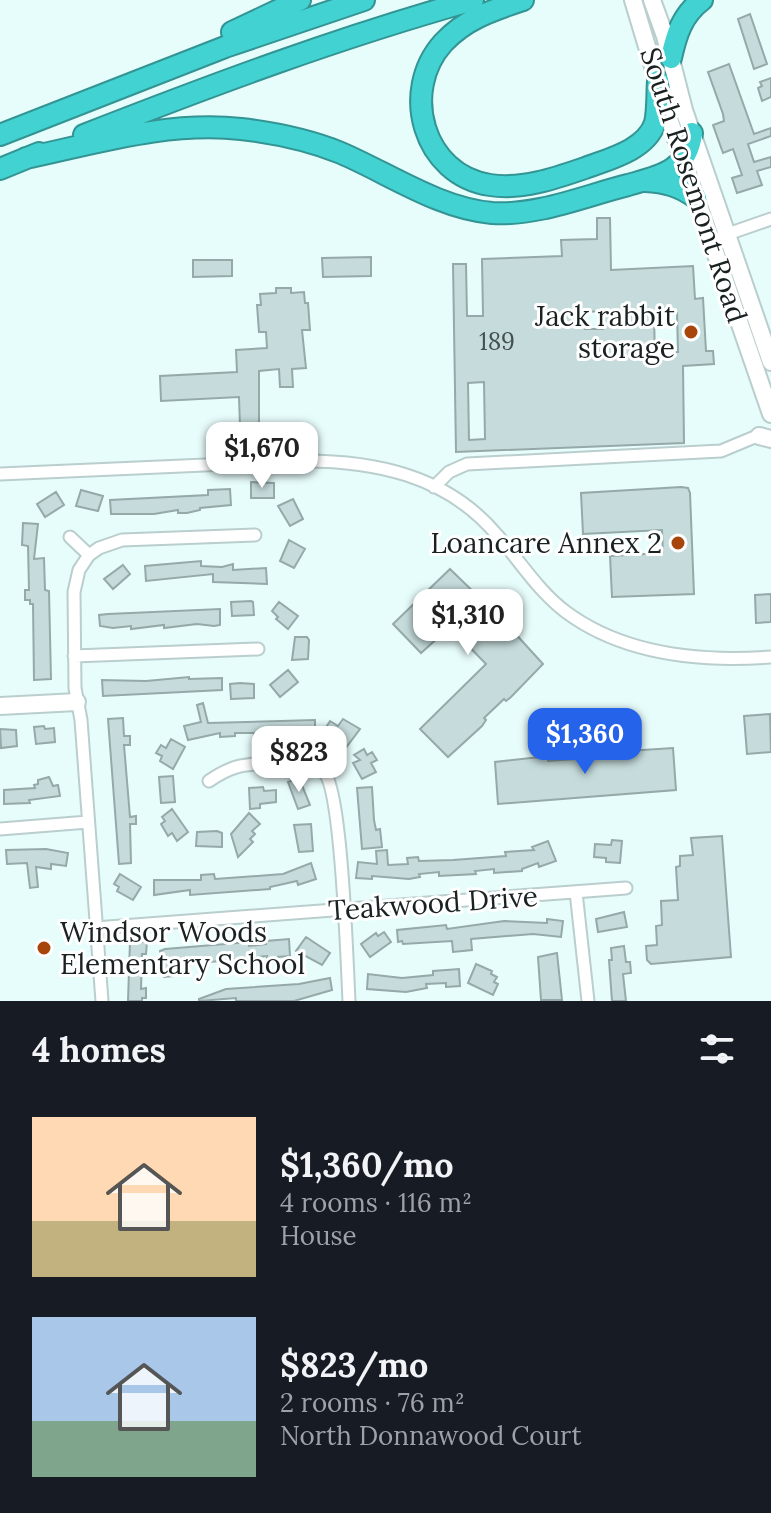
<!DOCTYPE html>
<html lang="en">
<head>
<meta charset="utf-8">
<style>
	:root { --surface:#171b24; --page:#242831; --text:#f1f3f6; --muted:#9ea1a6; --accent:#2563eb }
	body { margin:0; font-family:Lora,serif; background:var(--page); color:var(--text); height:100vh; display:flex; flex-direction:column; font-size:30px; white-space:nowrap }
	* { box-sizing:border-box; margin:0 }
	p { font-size:26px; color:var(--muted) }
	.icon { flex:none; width:44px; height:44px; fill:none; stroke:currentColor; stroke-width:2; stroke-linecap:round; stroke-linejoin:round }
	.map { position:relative; height:1001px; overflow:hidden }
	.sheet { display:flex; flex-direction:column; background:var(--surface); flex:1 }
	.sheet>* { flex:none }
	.price { position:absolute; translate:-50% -68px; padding:0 18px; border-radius:16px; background:#fff; color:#222; font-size:26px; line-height:52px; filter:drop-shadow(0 2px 4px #0008) }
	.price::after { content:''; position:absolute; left:50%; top:48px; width:24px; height:18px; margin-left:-12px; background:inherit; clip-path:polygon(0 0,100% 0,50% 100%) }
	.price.current { background:var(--accent); color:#fff }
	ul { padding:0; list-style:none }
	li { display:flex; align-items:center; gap:24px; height:200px; padding:0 32px }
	li span { display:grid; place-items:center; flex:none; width:224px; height:160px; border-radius:0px; color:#555 }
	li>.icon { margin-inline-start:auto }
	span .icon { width:96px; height:96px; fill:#fffc; stroke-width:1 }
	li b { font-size:34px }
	h2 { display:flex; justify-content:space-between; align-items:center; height:96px; padding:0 32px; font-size:34px }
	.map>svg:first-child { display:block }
	.building { fill:#c6dcdc; stroke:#94a9a8; stroke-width:2; fill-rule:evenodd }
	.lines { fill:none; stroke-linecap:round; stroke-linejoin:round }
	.street-casing { stroke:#b9cecd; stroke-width:15 }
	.secondary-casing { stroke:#b9cecd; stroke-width:20 }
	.highway-casing { stroke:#339493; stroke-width:24 }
	.street { stroke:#fff; stroke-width:11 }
	.secondary { stroke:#fff; stroke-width:16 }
	.highway { stroke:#41d2d1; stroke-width:20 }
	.poi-dot { fill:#a8450a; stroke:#fff; stroke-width:3 }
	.labels { text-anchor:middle; stroke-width:6; stroke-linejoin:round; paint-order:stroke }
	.number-label { font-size:24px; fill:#445050 }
	.street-label { font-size:28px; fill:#192121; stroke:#fff }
	.poi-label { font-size:28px; fill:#192121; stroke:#fff; text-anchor:end }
</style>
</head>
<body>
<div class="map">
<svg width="771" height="1001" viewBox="0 0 771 1001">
	<rect width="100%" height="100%" fill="#e7fdfc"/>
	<path class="building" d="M750 14 767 64 754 69 738 19Z
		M729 64 754 134 771 128V136L748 144 754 162 771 157V167L757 171 762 185 737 193 732 178 742 175 733 149 723 153 713 125 724 121 723 114 708 72Z
		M771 78V97L762 101 758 88 762 86 760 82Z
		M597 218H610L611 270 693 266 695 299 703 298 706 351H713L714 364 683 366 684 443 456 452 453 264H466L467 316H483L482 259 562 256 561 240 597 239ZM603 311V329H585V312ZM677 313 678 352H673V357L655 358 654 314ZM484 382 485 439 469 440 468 383Z
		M371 257V276L323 277 322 258Z
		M193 260H232V276L193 277Z
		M276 288H291V293L304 292 305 303H308L310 330H302L306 368 292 369 293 387H280L279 369 259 371V425L240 426 239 397 161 401 160 376 237 372 236 350 267 348 266 332H259L257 305H261L260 294 276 293Z
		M251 482 274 483V498H251Z
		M681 487 688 488 690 493 694 594 612 597 610 556 663 553 662 530 583 534 581 493Z
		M230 489 231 505 200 508V510L187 513H178V510L154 514H111L110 500 208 495V490Z
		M81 490 103 496 98 511 76 506Z
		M56 492 64 505 45 517 37 504Z
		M293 499 303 519 290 526 278 506Z
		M23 523 38 524 34 559 44 558 45 590 49 591 51 679 34 680 33 604H30V600H25V590H29L28 546 22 545Z
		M289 540 305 549 294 568 280 561Z
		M201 561V566L222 567 233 564V570L266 568 267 584 213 582V574L146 581 145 566Z
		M123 565 130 574 113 589 104 579Z
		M450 569 483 601 486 608 504 628 512 630 543 664 511 697 506 701 504 699 484 718 486 720 482 726 448 757 420 729 486 664 450 627 421 653 393 624Z
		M771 594V622L756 623 755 595Z
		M251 601 253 602 254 615 232 616 231 602Z
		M279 602 298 616 288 629 276 619 278 617 272 611Z
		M220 609V625L214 626 197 624 164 628V625L131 629V626L113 628 100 626 99 615 108 614Z
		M295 637H307L309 640 308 659 292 660Z
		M288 670 298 682 280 697 270 685Z
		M189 677V679L222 678V690L103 696 102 680 146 681Z
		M240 683 254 684V698L231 699 230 684Z
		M203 703 208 723 315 720V735L254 737V733H235V736L220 737V733L188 740 184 726 201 722 197 705Z
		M770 714 771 752 747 754 744 716Z
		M123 718 124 736H130V745H124L130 817 136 816V824H130L131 863 119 864 108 719Z
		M343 719 360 729 345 749 321 735 330 721 338 726Z
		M44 726 45 729 54 728 55 742 36 744 34 727Z
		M0 729 16 730 17 746 1 748Z
		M171 739 185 747 173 769 160 761 162 756 156 753 161 745 166 748Z
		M673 748 676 790 498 804 495 762 540 757 548 758V761L575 759V756L582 754 594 755V758L620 755V752L627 751Z
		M364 749 367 755 372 752 377 760 371 763 376 772 362 779 353 763 360 760 354 755Z
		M173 776 175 802 161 803 159 777Z
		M49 777 53 786 58 785 60 796 29 800 30 803 4 804V790L35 788 34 785 38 784V780Z
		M299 778 310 805 298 809 288 782Z
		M263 787 264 791 276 790V802L260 804V808L250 809 249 788Z
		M372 787 374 820 376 830 380 829 382 847 362 849 357 788Z
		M172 809 188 832 177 841 172 833 168 836 161 824 165 821 162 817Z
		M249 813 260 824 252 831 255 834 250 839 253 842 238 857 231 834Z
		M311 824 313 851 299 852 294 825Z
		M217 831 222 833V847L196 846 197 832Z
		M722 836 731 957 651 964 647 960 646 946 657 945 656 926 662 925 661 901 678 900 676 867 680 866V856L693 855 691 838Z
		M612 840 622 841 620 863 606 862V858L594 857 595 844 611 845Z
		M548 841 556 861 539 867 538 863 522 869V871L494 873V869L475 871 476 874 439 876V872L419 874 420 877 409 879 372 876V879L356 878 358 862 377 864 376 851 387 850 388 865 408 864 407 858 418 857 419 861 453 860 506 856 505 852 534 850 532 847Z
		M46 849 68 853 66 866 51 864V869L36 867 38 887 30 888 27 863 7 864 6 850Z
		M311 863 316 879 298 885 297 881 270 887V889L190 895V890L154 895V880H201V875L214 874 215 879 283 874Z
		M120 874 141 887 133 900 117 891 119 887 114 884Z
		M624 912 627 927 598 932 596 919Z
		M547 919 563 921 561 937 533 934 471 939 472 950 453 952 452 941 403 944 402 941 398 942 397 930 446 925 447 929 504 921 547 923Z
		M384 932 391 942 370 957 361 944 376 933 378 936Z
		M306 937 330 953 322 965 296 951Z
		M289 939 290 956 278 957V959L267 960V956L201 963V958L171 961 173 976 164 977 160 951 165 949 249 942V946L266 944V941Z
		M130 941 147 942 146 954H142L141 989 146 988V998H142V1001H128Z
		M624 946 626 962H630L631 973 623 974 626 1001H612L609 960H612L611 948Z
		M557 953 562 1000H541L538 957Z
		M476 964 492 971 491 974 497 977 494 982 498 984 493 995 468 983Z
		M459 969 460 986 446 987V983L426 984 427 988 406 992 367 989 368 974 402 978 433 975V971Z
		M330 978 332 990 294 1001H236V998L199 1001V999L226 989 299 984Z"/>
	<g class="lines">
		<defs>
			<path id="street" d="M722 236 771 219
				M0 474 298 461C373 460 447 475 497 535 520 561 538 591 566 612 624 655 702 662 771 657
				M434 487 449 472 467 464 721 451 762 434
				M70 537 89 555
				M74 656 258 649
				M209 781C232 765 244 764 272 763 289 762 310 758 324 772 342 791 347 964 349 1001
				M0 829 88 822
				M576 892 588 1001
				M95 928 626 888
				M102 1001 81 720 75 688 74 592 79 570 89 555 99 548 122 540 255 535"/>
			<path id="secondary" d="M633 0 667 113 771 414
				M652 0 665 36 684 110 771 362
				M759 436 771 439
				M0 706 77 702"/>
			<path id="highway" d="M523 0C493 10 465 19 443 43 400 91 423 175 490 185 522 190 556 178 585 168 609 159 646 150 655 123 658 110 657 94 658 81
				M232 32 300 0
				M671 58C676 35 682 15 702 0
				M0 135 225 47 364 0
				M84 135C212 85 340 37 473 0
				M26 158C97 143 168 121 241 129 275 133 309 140 341 153 390 174 438 208 492 213 538 216 584 196 628 185 660 176 688 171 692 133
				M0 169 39 153
				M645 181C665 182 680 186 696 198"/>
		</defs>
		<use href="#street" class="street-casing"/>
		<use href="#secondary" class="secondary-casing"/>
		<use href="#highway" class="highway-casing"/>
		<use href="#street" class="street"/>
		<use href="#secondary" class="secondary"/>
		<use href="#highway" class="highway"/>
	</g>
	<g class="poi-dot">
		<circle cx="691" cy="332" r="8"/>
		<circle cx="678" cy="543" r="8"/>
		<circle cx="44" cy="948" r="8"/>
	</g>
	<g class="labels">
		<g class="number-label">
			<text x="497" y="350">189</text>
		</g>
		<g class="street-label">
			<text transform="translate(694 185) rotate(72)" y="10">South Rosemont Road</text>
			<text transform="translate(433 903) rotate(-4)" y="10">Teakwood Drive</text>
		</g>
		<g class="poi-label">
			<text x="675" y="326">Jack rabbit<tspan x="675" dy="32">storage</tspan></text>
			<text x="662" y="553">Loancare Annex 2</text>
			<text x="60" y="942" text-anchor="start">Windsor Woods<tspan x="60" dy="32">Elementary School</tspan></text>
		</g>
	</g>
</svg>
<b class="price" style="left:262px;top:490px">$1,670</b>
<b class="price" style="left:468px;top:657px">$1,310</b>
<b class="price current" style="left:585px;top:776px">$1,360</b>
<b class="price" style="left:299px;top:794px">$823</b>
</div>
<section class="sheet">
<h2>4 homes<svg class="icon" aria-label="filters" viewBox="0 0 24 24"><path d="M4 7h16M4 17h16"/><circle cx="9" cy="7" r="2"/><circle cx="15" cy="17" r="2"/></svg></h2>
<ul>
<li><span style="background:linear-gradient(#ffd9b3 65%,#c2b280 0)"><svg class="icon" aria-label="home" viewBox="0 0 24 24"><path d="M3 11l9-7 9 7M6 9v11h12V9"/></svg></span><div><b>$1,360/mo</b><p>4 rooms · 116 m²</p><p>House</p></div></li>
<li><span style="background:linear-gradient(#a9c7e8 65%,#7fa58c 0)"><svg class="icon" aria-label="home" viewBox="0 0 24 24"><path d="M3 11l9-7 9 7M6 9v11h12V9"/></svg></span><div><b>$823/mo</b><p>2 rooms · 76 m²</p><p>North Donnawood Court</p></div></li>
</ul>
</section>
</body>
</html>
